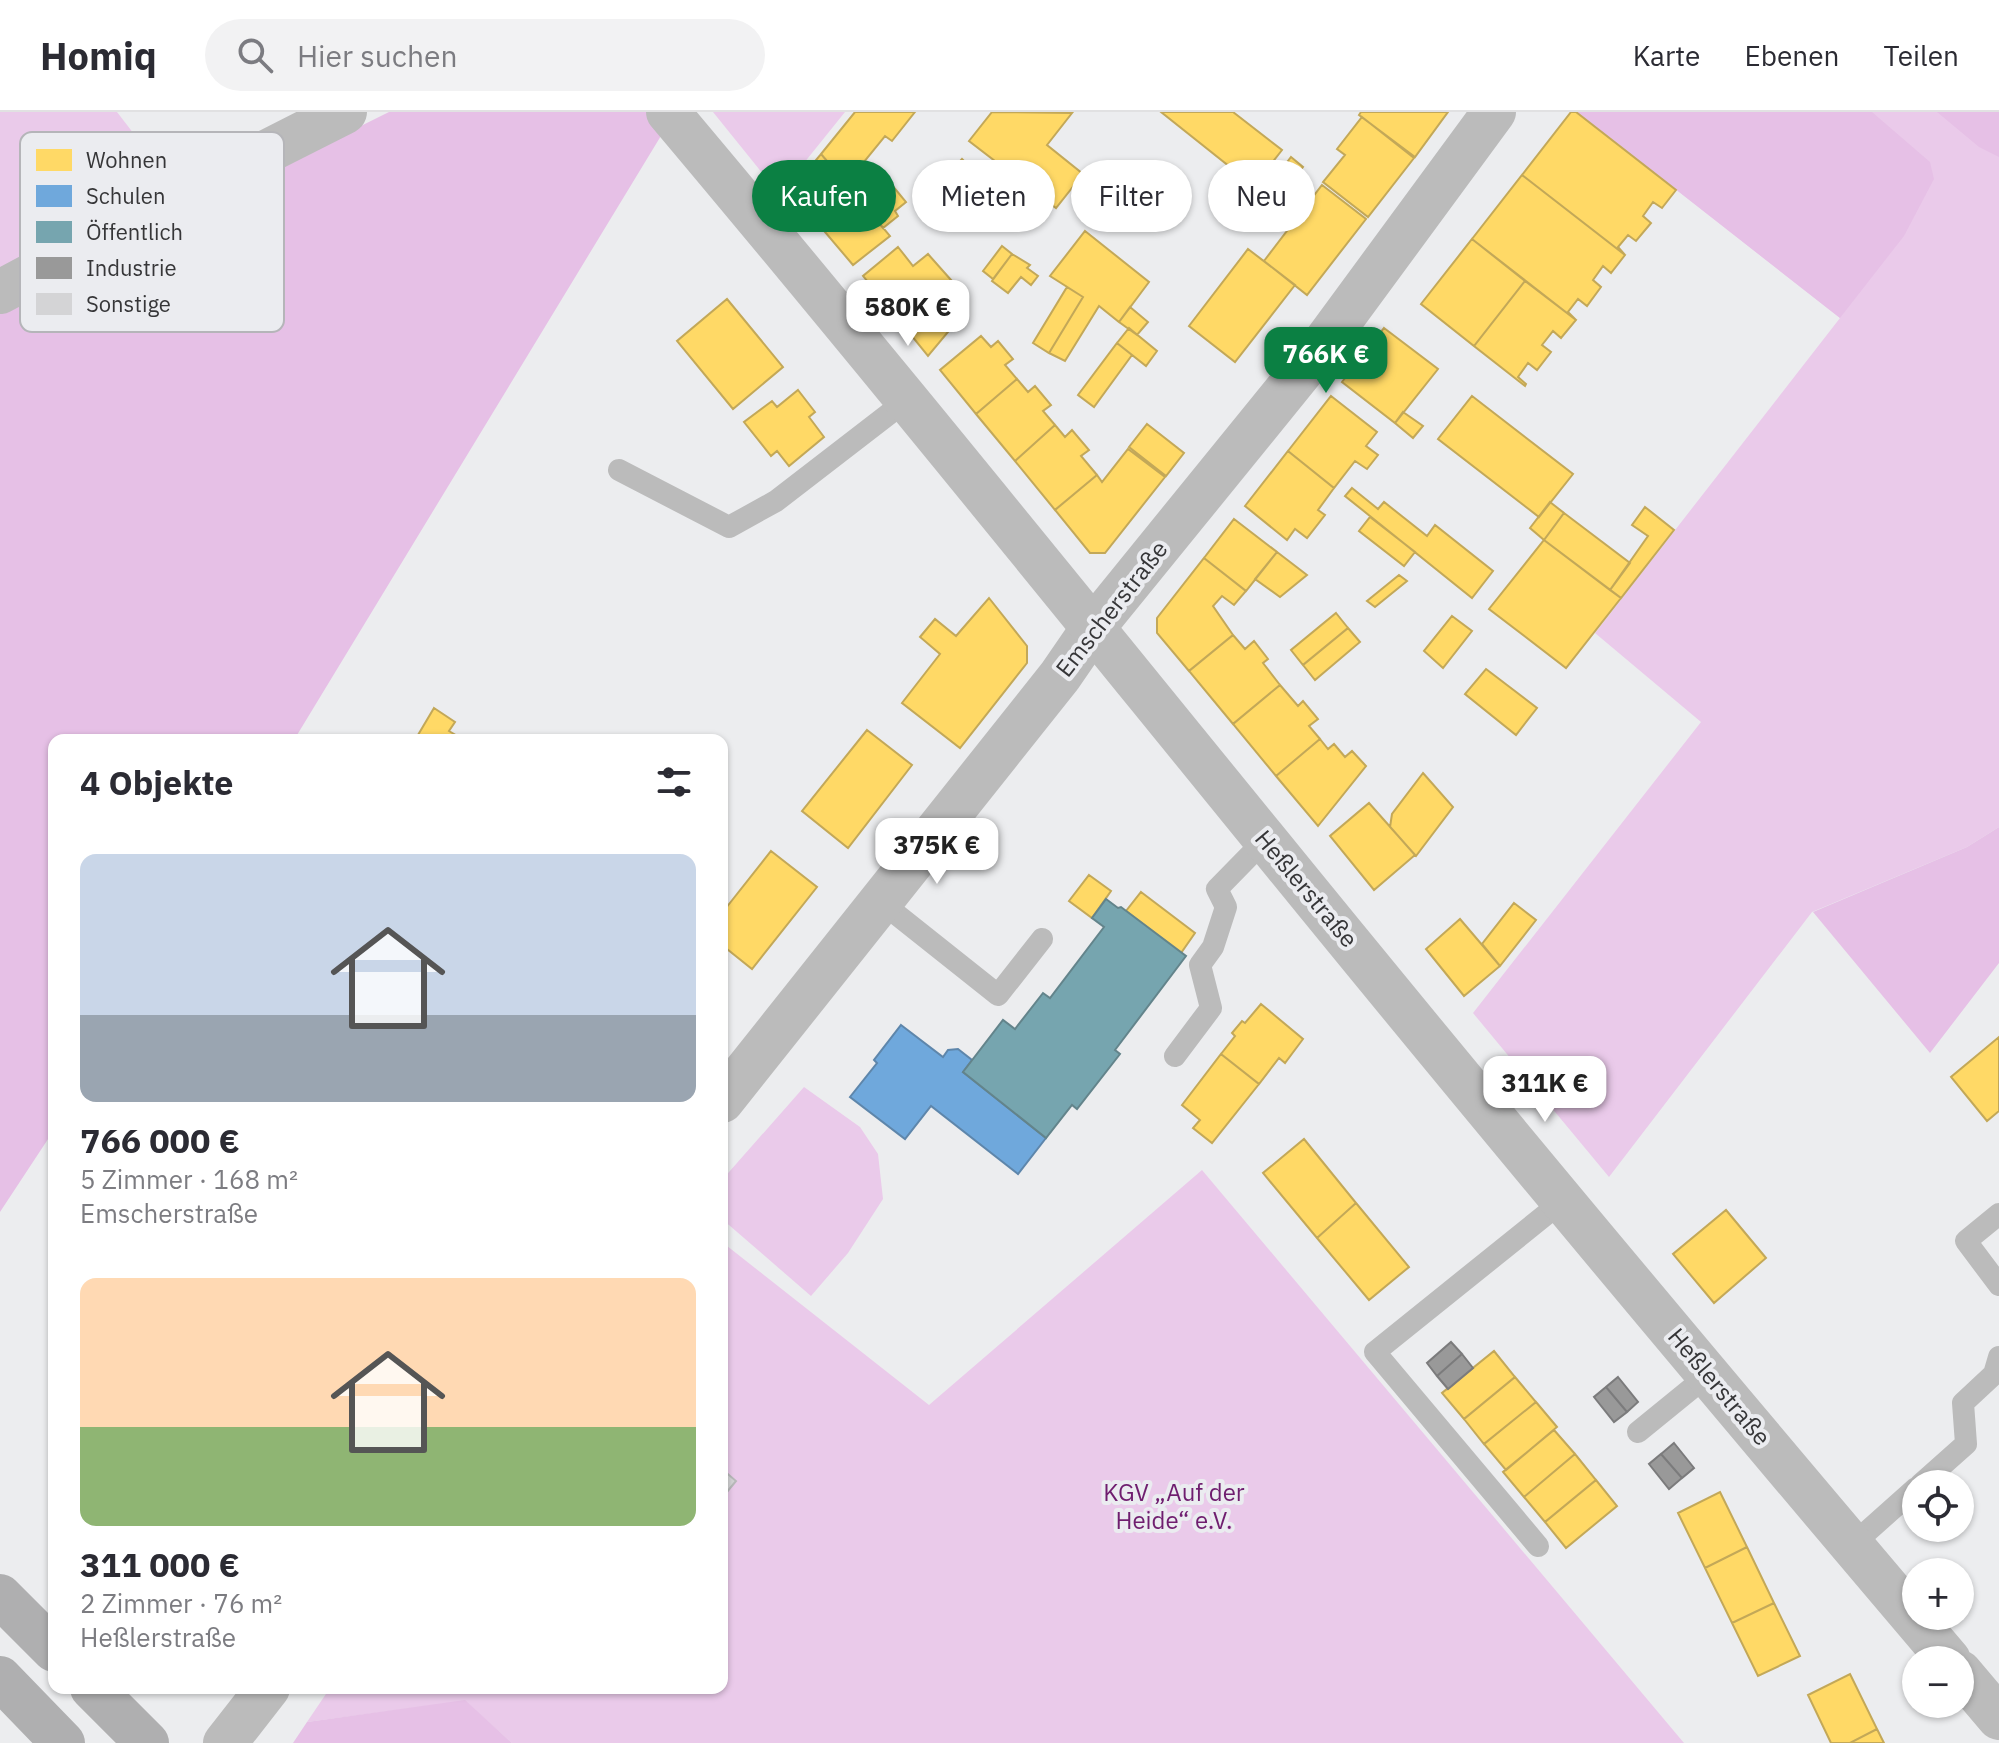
<!DOCTYPE html>
<html lang="de">
<head>
<meta charset="utf-8">
<style>
	:root { --surface:#fff; --page:#f2f2f3; --text:#2b2b33; --muted:#7c7c81; --line:#e1e1e2; --accent:#0b8043 }
	body { margin:0; font-family:"IBM Plex Sans",sans-serif; background:var(--page); color:var(--text); height:100vh; display:flex; flex-direction:column; font-size:30px; white-space:nowrap }
	* { box-sizing:border-box; margin:0 }
	p { font-size:26px; color:var(--muted) }
	.icon { flex:none; width:44px; height:44px; fill:none; stroke:currentColor; stroke-width:2; stroke-linecap:round; stroke-linejoin:round }
	.map { position:relative; flex:1; overflow:hidden }
	.drawer { position:absolute; left:48px; top:622px; width:680px; height:960px; display:flex; flex-direction:column; background:var(--surface); border-radius:16px; box-shadow:0 2px 6px #0004 }
	.drawer>* { flex:none }
	.hud { position:absolute; left:752px; top:48px; width:760px; height:72px; display:flex; gap:16px }
	.fabs { position:absolute; left:1902px; top:1358px; display:grid; gap:16px }
	.fabs a { display:grid; place-items:center; width:72px; height:72px; border-radius:50%; background:var(--surface); box-shadow:0 2px 6px #0004; font-size:40px }
	.price { position:absolute; translate:-50% -68px; padding:0 18px; border-radius:16px; background:#fff; color:#222; font-size:26px; line-height:52px; filter:drop-shadow(0 2px 4px #0008) }
	.price::after { content:''; position:absolute; left:50%; top:48px; width:24px; height:18px; margin-left:-12px; background:inherit; clip-path:polygon(0 0,100% 0,50% 100%) }
	.price.current { background:var(--accent); color:#fff }
	ul { padding:0; list-style:none }
	li { display:grid; align-content:center; gap:16px; height:424px; padding:0 32px }
	li span { display:grid; place-items:center; height:248px; border-radius:16px; color:#555 }
	li>.icon { margin-inline-start:auto }
	span .icon { width:144px; height:144px; fill:#fffc; stroke-width:1 }
	li b { font-size:34px }
	h2 { display:flex; justify-content:space-between; align-items:center; height:96px; padding:0 32px; font-size:34px }
	.tag { padding:0 28px; border-radius:36px; background:var(--surface); box-shadow:0 2px 6px #0004; font-size:28px; line-height:72px }
	.tag.current { background:var(--accent); color:#fff }
	header { display:flex; align-items:center; gap:48px; box-sizing:border-box; height:112px; padding:0 40px; background:var(--surface); border-bottom:2px solid var(--line) }
	header strong { font-size:38px }
	nav { display:flex; gap:44px; margin-inline-start:auto; font-size:28px }
	.search { width:560px; height:72px; background:var(--page); display:flex; align-items:center; gap:20px; box-sizing:border-box; padding:0 28px; border-radius:44px; color:var(--muted); font-size:30px }
	.map>svg:first-child { display:block }
	.green { fill:#eacaea }
	.forest { fill:#e6c0e6 }
	.homes { fill:#ffd966; stroke:#c3a858; stroke-width:2 }
	.schools { fill:#6fa8dc; stroke:#5e86ab; stroke-width:2 }
	.public { fill:#76a5af; stroke:#63848b; stroke-width:2 }
	.industry { fill:#999; stroke:#7b7b7c; stroke-width:2 }
	.building { fill:#d4d4d6; stroke:#b8b9ba; stroke-width:2 }
	.lines { fill:none; stroke-linecap:round; stroke-linejoin:round }
	.service { stroke:#bbb; stroke-width:22 }
	.minor { stroke:#bbb; stroke-width:44 }
	.tertiary { stroke:#bbb; stroke-width:44 }
	.motorway { stroke:#afafb0; stroke-width:44 }
	.labels { text-anchor:middle; stroke-width:8; stroke-linejoin:round; paint-order:stroke }
	.street-label { font-size:24px; fill:#363638; stroke:#ebecf0 }
	.park-label { font-size:24px; fill:#6f1e6f; stroke:#ebecf0 }
	.key { fill:#ebecf0; stroke:#b5b5b9; stroke-width:2 }
	.key-label { font-size:22px; fill:#363638 }
</style>
</head>
<body>
<header>
<strong>Homiq</strong>
<div class="search"><svg class="icon" aria-label="search" viewBox="0 0 24 24"><circle cx="10" cy="10" r="6"/><path d="M15 15l6 6"/></svg>Hier suchen</div>
<nav><a>Karte</a><a>Ebenen</a><a>Teilen</a></nav>
</header>
<div class="map">
<svg width="1999" height="1631" viewBox="0 0 1999 1631">
	<rect width="100%" height="100%" fill="#ecedef"/>
	<path class="green" d="M0 0H117L181 83 0 182Z
		M713 0H845L779 82Z
		M1577 0H1999V715L1967 735 1812 800 1609 1065 1473 901 1701 610 1595 521 1840 206Z
		M804 975 860 1015 878 1042 883 1087 848 1141 811 1184 722 1107V1068Z
		M1202 1058 1684 1631H512L465 1589 307 1610 330 1576H722V1130L929 1293Z"/>
	<path class="forest" d="M389 0H663L670 9 294 628H54V1018L0 1100V193Z
		M1577 0H1872L1930 50 1934 67 1904 124 1840 206Z
		M1937 0H1999V45L1979 35Z
		M1999 715V851L1930 941 1813 800 1967 735Z
		M465 1588 512 1631H293L307 1610Z"/>
	<path class="homes" d="M915 0 892 29 885 24 846 72 821 42 855 0Z
		M992 0 1072 1 1047 33 1083 62 1056 96 969 29Z
		M1161 0H1233L1282 38 1254 74Z
		M1361 0H1448L1415 45 1359 3Z
		M1571 0H1576L1676 78 1662 96 1653 90 1643 104 1651 111 1636 129 1628 123 1618 135 1625 143 1522 63Z
		M1362 5 1414 46 1368 105 1323 70 1345 43 1337 37Z
		M821 42 850 76 814 107 791 78Z
		M1291 45 1303 55 1285 78 1273 69Z
		M962 47 972 57 953 78 942 69Z
		M1522 63 1625 143 1611 161 1603 154 1593 168 1601 175 1587 194 1578 187 1568 200 1576 208 1472 127Z
		M887 67 906 90 895 99 898 104 883 116 869 99 883 88 874 78Z
		M1322 73 1366 107 1307 183 1264 149Z
		M850 76 890 124 853 153 814 107Z
		M1085 119 1149 170 1119 210 1099 194 1065 249 1049 241 1083 185 1050 164Z
		M1472 127 1525 169 1474 234 1421 192Z
		M1002 134 1012 142 993 167 983 159Z
		M898 135 913 154 928 142 951 168 936 180 958 208 928 244 863 164Z
		M1248 137 1295 173 1235 250 1189 214Z
		M1012 142 1030 153 1027 156 1038 164 1031 173 1021 165 1008 181 992 169Z
		M1525 169 1576 208 1561 226 1553 219 1542 233 1551 240 1537 258 1528 251 1518 265 1526 272 1525 274 1474 234Z
		M1067 175 1083 185 1049 241 1033 231Z
		M727 187 783 255 733 297 677 229Z
		M1130 195 1148 210 1137 223 1119 210Z
		M1129 216 1157 239 1146 254 1117 231Z
		M1384 216 1438 257 1395 311 1342 270Z
		M981 224 991 235 998 229 1013 247 1005 253 1017 267 976 302 940 258Z
		M1117 231 1132 243 1094 295 1078 283Z
		M1017 267 1028 280 1035 274 1051 293 1043 299 1055 313 1015 349 976 302Z
		M798 278 815 300 809 305 824 325 789 354 777 339 771 344 744 310 772 289 777 295Z
		M1331 284 1377 320 1366 334 1378 343 1367 357 1355 349 1334 376 1288 339Z
		M1472 284 1573 362 1539 405 1438 327Z
		M1403 300 1423 314 1413 326 1395 311Z
		M1147 312 1184 341 1166 364 1129 335Z
		M1055 313 1065 325 1072 318 1089 338 1081 344 1097 363 1055 398 1015 349Z
		M1128 337 1165 365 1105 441H1090L1055 398 1097 363 1102 370Z
		M1288 339 1334 376 1318 398 1325 403 1307 426 1295 417 1287 428 1245 394Z
		M1352 376 1378 397 1384 390 1427 424 1435 413 1493 459 1472 486 1345 384Z
		M1550 390 1564 401 1544 428 1530 416Z
		M1645 395 1674 418 1621 486 1610 478 1648 424 1632 413Z
		M1564 401 1630 451 1610 478 1544 428Z
		M1370 405 1415 440 1404 454 1359 419Z
		M1234 407 1277 440 1246 479 1204 446Z
		M1544 428 1621 486 1566 556 1489 497Z
		M1277 440 1307 463 1280 485 1255 467Z
		M1204 446 1246 479 1234 493 1222 484 1213 494 1233 523 1189 559 1157 521V506Z
		M1399 463 1407 469 1375 495 1367 489Z
		M989 486 1027 534V551L960 636 902 591 940 542 920 525 935 507 956 524Z
		M1336 501 1348 516 1303 553 1291 538Z
		M1452 504 1472 519 1443 556 1424 539Z
		M1348 516 1360 530 1315 568 1303 553Z
		M1233 523 1245 537 1254 529 1268 547 1263 551 1280 573 1233 612 1189 559Z
		M1486 557 1537 596 1516 623 1465 582Z
		M1280 573 1298 594 1303 589 1318 607 1309 614 1320 627 1276 664 1233 612Z
		M434 596 455 610 449 619 464 628H415Z
		M867 618 912 653 848 736 802 699Z
		M1320 627 1328 637 1334 632 1345 645 1352 639 1366 654 1318 714 1276 664Z
		M1423 661 1453 695 1416 744 1390 715 1392 702Z
		M1369 691 1415 743 1374 778 1330 724Z
		M771 739 817 775 752 857 722 833V801Z
		M1089 763 1111 779 1092 806 1069 789Z
		M1141 780 1195 821 1181 841 1126 799Z
		M1514 791 1536 808 1500 854 1482 832Z
		M1460 807 1500 854 1464 884 1426 837Z
		M1261 892 1303 927 1285 951 1279 946 1259 972 1221 942 1235 924 1232 921 1242 909 1245 911Z
		M1999 925V999L1987 1009 1951 965Z
		M1221 942 1259 972 1212 1031 1193 1016 1200 1008 1182 993Z
		M1304 1027 1356 1091 1317 1126 1263 1061Z
		M1356 1091 1409 1155 1369 1188 1317 1126Z
		M1726 1098 1766 1146 1714 1191 1673 1142Z
		M1494 1239 1515 1265 1464 1307 1442 1281Z
		M1515 1265 1536 1290 1484 1332 1464 1307Z
		M1536 1290 1557 1315 1506 1358 1484 1332Z
		M1554 1318 1575 1342 1524 1385 1503 1360Z
		M1575 1342 1596 1368 1545 1410 1524 1385Z
		M1596 1368 1617 1394 1566 1436 1545 1410Z
		M1720 1380 1747 1435 1705 1456 1678 1401Z
		M1747 1435 1774 1491 1732 1511 1705 1456Z
		M1774 1491 1800 1544 1758 1564 1732 1511Z
		M1850 1562 1877 1617 1850 1631H1831L1808 1583Z
		M1877 1617 1884 1631H1850Z"/>
	<path class="schools" d="M901 913 943 945 948 938 958 937 972 948 963 960 1046 1026 1018 1062 931 994 905 1027 850 985 877 951 874 948Z"/>
	<path class="public" d="M1106 787 1118 796 1121 795 1186 844 1115 938 1120 942 1077 997 1072 993 1046 1026 963 960 1003 908 1015 917 1043 881 1050 886 1104 815 1092 806Z"/>
	<path class="industry" d="M1451 1230 1462 1242 1437 1264 1427 1251Z
		M1462 1242 1473 1256 1448 1277 1437 1264Z
		M1618 1265 1638 1290 1627 1300 1606 1275Z
		M1606 1275 1627 1300 1614 1310 1594 1285Z
		M1674 1331 1694 1356 1682 1366 1661 1342Z
		M1661 1342 1682 1366 1669 1377 1649 1352Z"/>
	<path class="building" d="M722 1357 736 1369 722 1386Z"/>
	<g class="lines">
		<path class="service" d="M619 358 729 415 776 389 907 288
			M881 790 998 883 1042 827
			M1175 944 1211 896 1200 853 1213 835 1226 795 1217 777 1265 728
			M1999 1102 1966 1129 1999 1173
			M1638 1320 1708 1263
			M1921 1372 1966 1332 1963 1291 1994 1262 1999 1245
			M1852 1433 1916 1376
			M1538 1434 1375 1240 1564 1088"/>
		<path class="minor" d="M0 180 181 83 345 0
			M722 989 1060 564 1093 516
			M225 1631 268 1576"/>
		<path class="tertiary" d="M668 0C870 240 1066 483 1264 726 1489 1003 1718 1276 1949 1548
			M1093 516 1322 234 1494 0
			M1960 1560 1999 1606"/>
		<path class="motorway" d="M0 1484 54 1538
			M0 1566 63 1631
			M92 1576 147 1631"/>
	</g>
	<g class="labels">
		<g class="street-label">
			<text transform="translate(1112 497) rotate(-52)" y="8">Emscherstraße</text>
			<text transform="translate(1306 777) rotate(50)" y="8">Heßlerstraße</text>
			<text transform="translate(1719 1275) rotate(50)" y="8">Heßlerstraße</text>
		</g>
		<g class="park-label">
			<text x="1174" y="1389">KGV „Auf der<tspan x="1174" dy="28">Heide“ e.V.</tspan></text>
		</g>
	</g>
	<rect x="20" y="20" width="264" height="200" rx="12" class="key"/>
	<rect x="36" y="37" width="36" height="22" fill="#ffd966"/>
	<rect x="36" y="73" width="36" height="22" fill="#6fa8dc"/>
	<rect x="36" y="109" width="36" height="22" fill="#76a5af"/>
	<rect x="36" y="145" width="36" height="22" fill="#999"/>
	<rect x="36" y="181" width="36" height="22" fill="#d4d4d6"/>
	<g class="key-label">
		<text x="86" y="56">Wohnen</text>
		<text x="86" y="92">Schulen</text>
		<text x="86" y="128">Öffentlich</text>
		<text x="86" y="164">Industrie</text>
		<text x="86" y="200">Sonstige</text>
	</g>
</svg>
<div class="fabs">
<a><svg class="icon" aria-label="locate" viewBox="0 0 24 24"><circle cx="12" cy="12" r="6"/><path d="M12 2v4M12 18v4M2 12h4M18 12h4"/></svg></a>
<a>+</a>
<a>−</a>
</div>
<b class="price" style="left:908px;top:236px">580K €</b>
<b class="price current" style="left:1326px;top:283px">766K €</b>
<b class="price" style="left:937px;top:774px">375K €</b>
<b class="price" style="left:1545px;top:1012px">311K €</b>
<div class="hud">
<a class="tag current">Kaufen</a>
<a class="tag">Mieten</a>
<a class="tag">Filter</a>
<a class="tag">Neu</a>
</div>
<section class="drawer">
<h2>4 Objekte<svg class="icon" aria-label="filters" viewBox="0 0 24 24"><path d="M4 7h16M4 17h16"/><circle cx="9" cy="7" r="2"/><circle cx="15" cy="17" r="2"/></svg></h2>
<ul>
<li><span style="background:linear-gradient(#c9d6e8 65%,#9aa5b1 0)"><svg class="icon" aria-label="home" viewBox="0 0 24 24"><path d="M3 11l9-7 9 7M6 9v11h12V9"/></svg></span><div><b>766 000 €</b><p>5 Zimmer · 168 m²</p><p>Emscherstraße</p></div></li>
<li><span style="background:linear-gradient(#ffd9b3 60%,#8fb573 0)"><svg class="icon" aria-label="home" viewBox="0 0 24 24"><path d="M3 11l9-7 9 7M6 9v11h12V9"/></svg></span><div><b>311 000 €</b><p>2 Zimmer · 76 m²</p><p>Heßlerstraße</p></div></li>
</ul>
</section>
</div>
</body>
</html>
